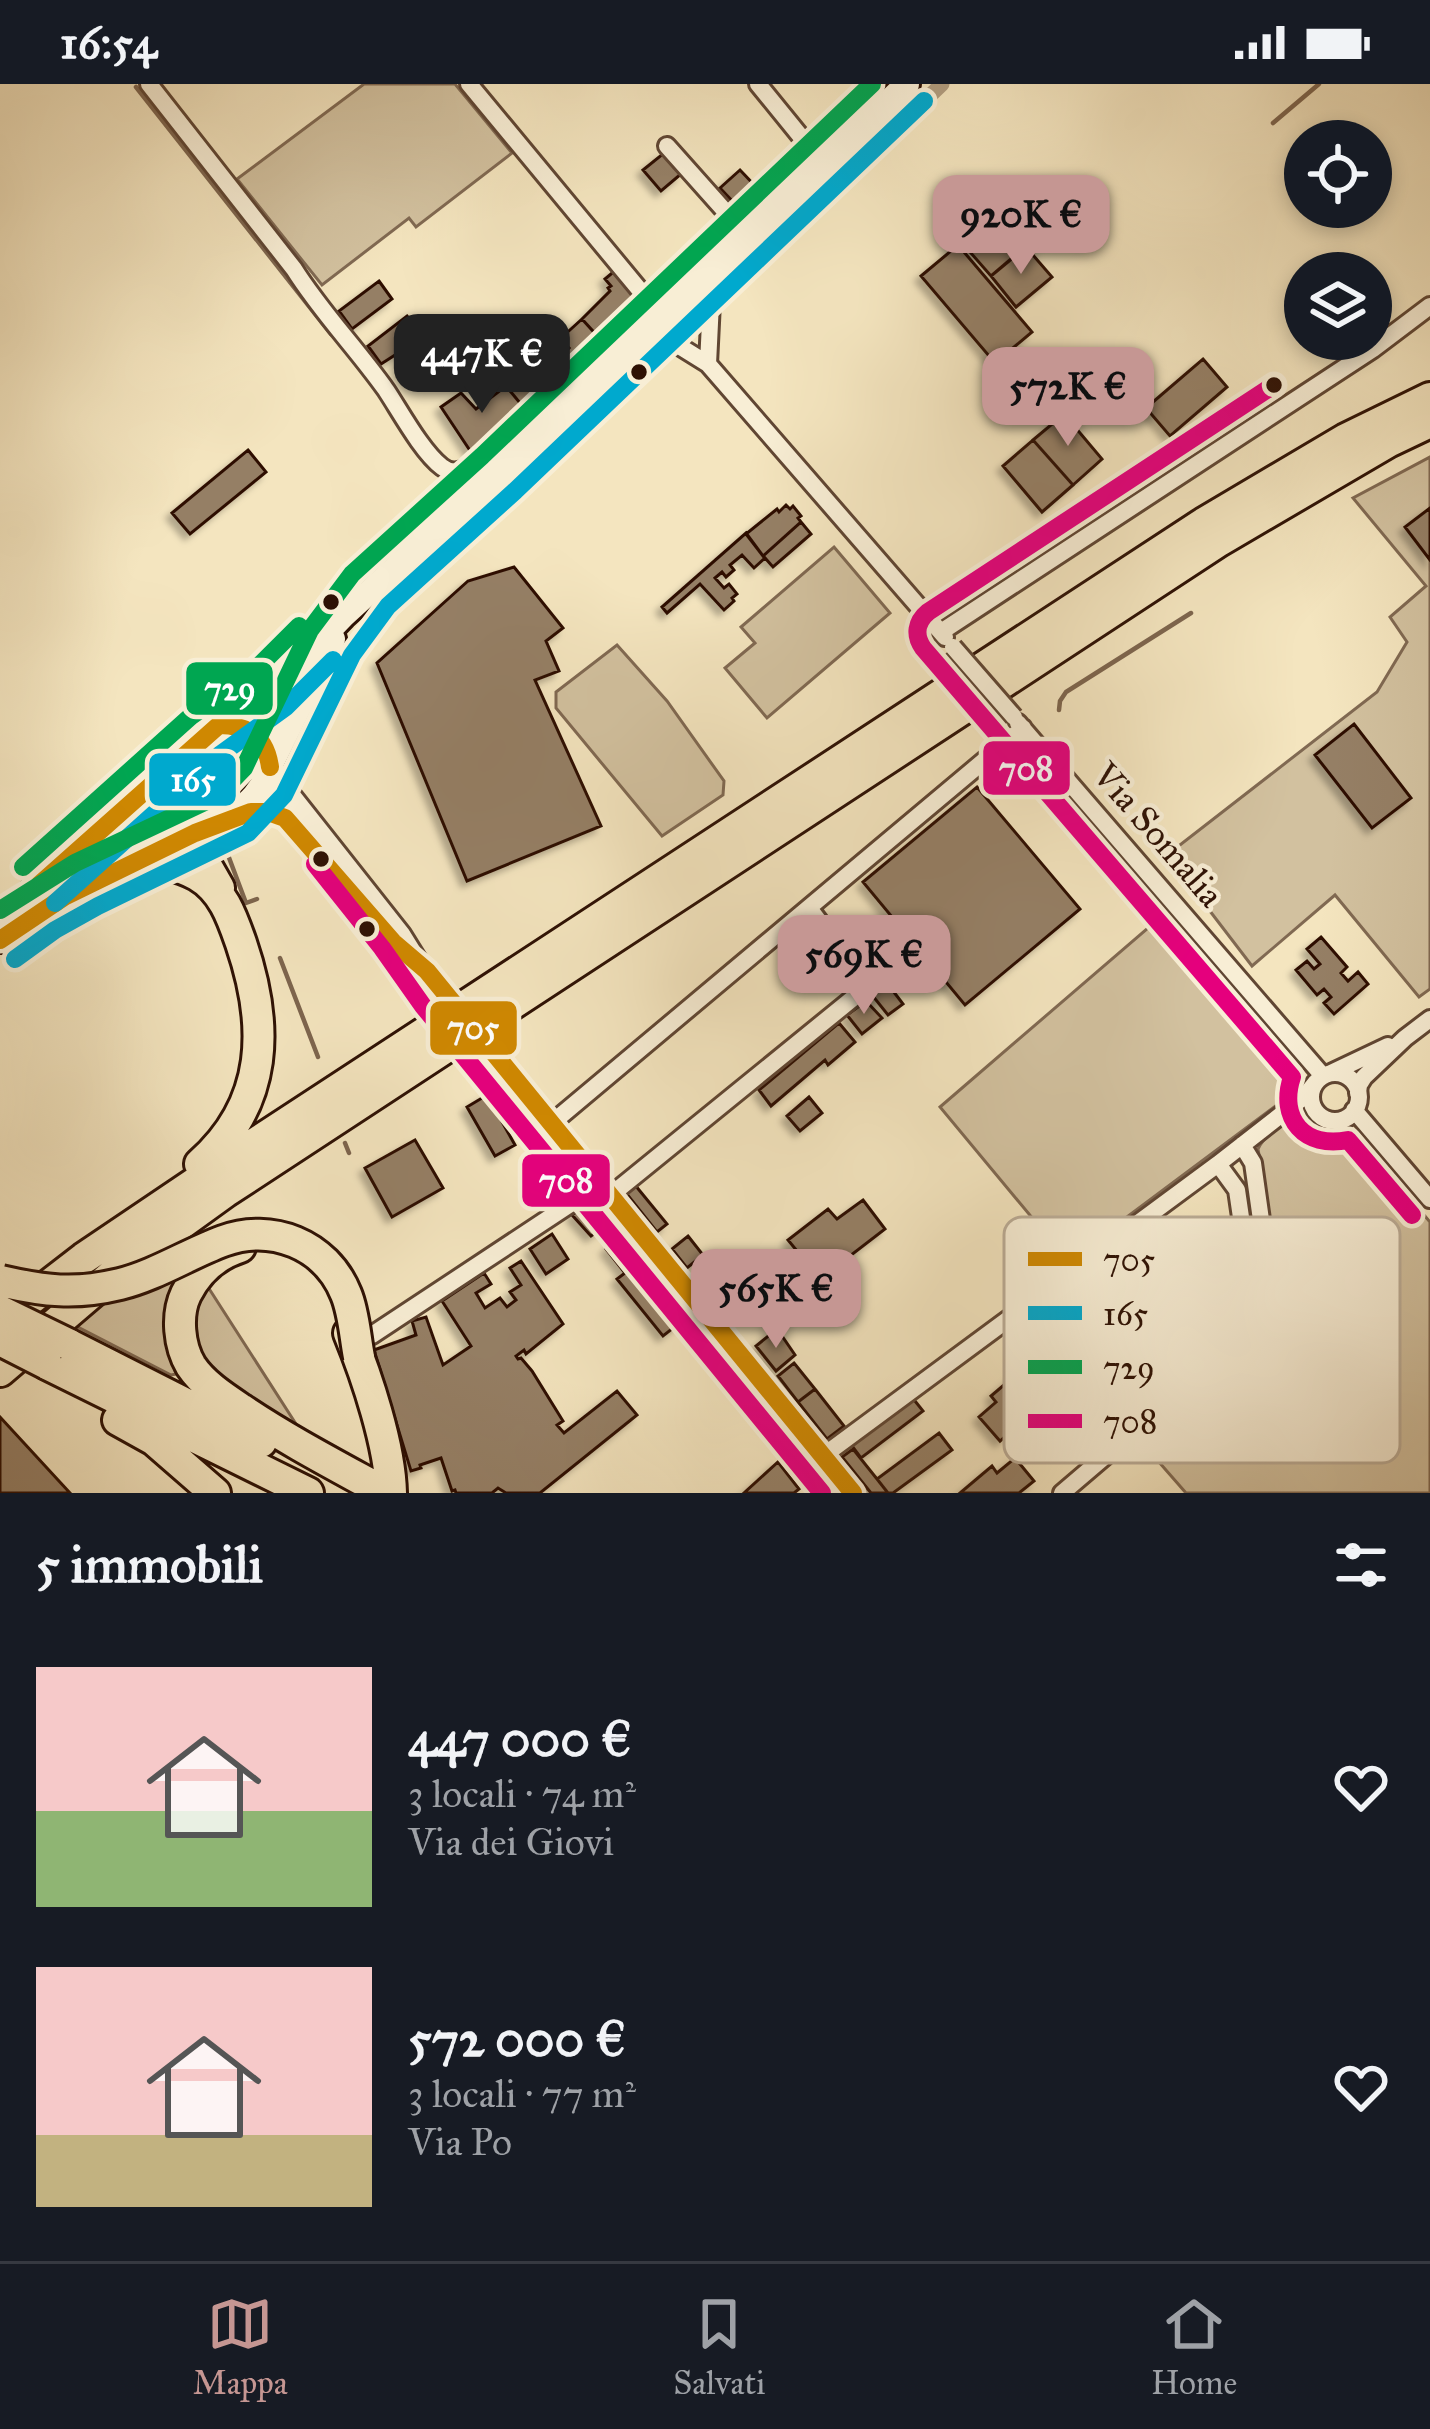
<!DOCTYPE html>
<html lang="it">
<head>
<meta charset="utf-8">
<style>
	:root { --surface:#171b24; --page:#242831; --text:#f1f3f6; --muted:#9ea1a6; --line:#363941; --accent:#c59692 }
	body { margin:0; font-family:"IM FELL Great Primer",serif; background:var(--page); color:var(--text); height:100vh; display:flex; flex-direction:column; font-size:45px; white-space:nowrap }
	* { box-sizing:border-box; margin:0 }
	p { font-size:39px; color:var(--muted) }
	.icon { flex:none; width:66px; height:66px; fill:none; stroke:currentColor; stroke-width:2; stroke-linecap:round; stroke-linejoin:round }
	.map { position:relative; height:1409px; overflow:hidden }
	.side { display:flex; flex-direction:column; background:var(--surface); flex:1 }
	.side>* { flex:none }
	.fabs { position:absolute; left:1284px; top:36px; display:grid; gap:24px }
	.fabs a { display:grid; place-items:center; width:108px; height:108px; border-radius:50%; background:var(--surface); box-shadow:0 6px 18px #0003; font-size:60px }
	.price { position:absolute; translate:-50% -102px; padding:0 27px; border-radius:24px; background:var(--accent); color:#111; font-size:39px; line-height:78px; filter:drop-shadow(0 3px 6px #0008) }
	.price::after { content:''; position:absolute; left:50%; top:72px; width:36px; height:27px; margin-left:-18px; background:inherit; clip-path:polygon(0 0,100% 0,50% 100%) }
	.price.on { background:#222; color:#fff }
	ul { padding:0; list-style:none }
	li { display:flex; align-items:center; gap:36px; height:300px; padding:0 36px }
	li span { display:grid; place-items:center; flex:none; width:336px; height:240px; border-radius:0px; color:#555 }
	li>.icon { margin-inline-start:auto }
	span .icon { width:144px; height:144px; fill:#fffc; stroke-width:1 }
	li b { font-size:51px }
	h2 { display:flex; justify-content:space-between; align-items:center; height:144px; padding:0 36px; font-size:51px }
	.status { display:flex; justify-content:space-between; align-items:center; height:84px; padding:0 60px; background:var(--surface); direction:ltr }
	.status svg { height:33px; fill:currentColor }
	.dock { display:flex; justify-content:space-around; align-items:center; height:168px; border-top:3px solid var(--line); background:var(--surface); font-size:33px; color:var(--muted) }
	.dock a { display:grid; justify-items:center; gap:6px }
	.dock .on { color:var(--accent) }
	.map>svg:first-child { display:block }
	.green { fill:#d2c19f; stroke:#806952; stroke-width:3 }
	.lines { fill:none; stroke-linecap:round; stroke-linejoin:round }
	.stream { stroke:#7d654e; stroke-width:4.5 }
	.canal { stroke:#b19d7f; stroke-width:15 }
	.building { fill:#957f65; stroke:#2e1104; stroke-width:3; filter:url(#shadow) }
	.street-casing { stroke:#604633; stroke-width:22 }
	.secondary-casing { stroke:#2e1104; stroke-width:30 }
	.highway-casing { stroke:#2e1104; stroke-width:36 }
	.street { stroke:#f8eed5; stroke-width:16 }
	.secondary { stroke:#f8eed5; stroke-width:24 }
	.highway { stroke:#f4e5bf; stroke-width:30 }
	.street-bridge-casing { stroke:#604633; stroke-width:22; stroke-linecap:butt }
	.highway-bridge-casing { stroke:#2e1104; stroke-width:36; stroke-linecap:butt }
	.street-bridge { stroke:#f8eed5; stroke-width:16 }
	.highway-bridge { stroke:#f4e5bf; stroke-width:30 }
	.bus-1-casing { stroke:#f8eed5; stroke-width:27 }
	.bus-2-casing { stroke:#f8eed5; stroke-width:27 }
	.bus-3-casing { stroke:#f8eed5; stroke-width:27 }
	.bus-4-casing { stroke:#f8eed5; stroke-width:27 }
	.bus-1 { stroke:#cf8801; stroke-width:18 }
	.bus-2 { stroke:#00a9ce; stroke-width:18 }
	.bus-3 { stroke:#00a651; stroke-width:18 }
	.bus-4 { stroke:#e5007d; stroke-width:18 }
	.bus-dot { fill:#2e1104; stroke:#f8eed5; stroke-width:4.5 }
	.labels { text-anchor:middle; stroke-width:9; stroke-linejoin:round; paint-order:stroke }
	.street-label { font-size:36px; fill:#2e1104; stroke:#f8eed5 }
	.key { fill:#f8eed5; stroke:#bbac96; stroke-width:3 }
	.key-label { font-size:33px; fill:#2e1104 }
	.line-badge { stroke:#f8eed5; stroke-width:4.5 }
	.badge-label { font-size:33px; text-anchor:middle; font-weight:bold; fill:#fff }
</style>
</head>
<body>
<div class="status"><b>16:54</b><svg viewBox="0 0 49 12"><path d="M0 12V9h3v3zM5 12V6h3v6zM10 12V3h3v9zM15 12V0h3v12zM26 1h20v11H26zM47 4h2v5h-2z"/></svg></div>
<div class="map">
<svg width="1430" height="1409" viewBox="0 0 1430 1409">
	<defs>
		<filter id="shadow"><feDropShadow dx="-5.5" dy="5.5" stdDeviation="3" flood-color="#0004"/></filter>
	</defs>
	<rect width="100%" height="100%" fill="#f4e5bf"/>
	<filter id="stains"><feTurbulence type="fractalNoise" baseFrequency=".00167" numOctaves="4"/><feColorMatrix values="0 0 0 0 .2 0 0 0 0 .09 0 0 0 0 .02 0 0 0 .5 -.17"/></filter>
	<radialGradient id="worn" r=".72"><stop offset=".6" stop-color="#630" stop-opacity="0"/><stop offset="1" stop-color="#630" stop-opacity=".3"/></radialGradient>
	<path class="green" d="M364 0H455L512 69 416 143 409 134 322 201 237 95Z
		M1430 373V905L1419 913 1335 811 1252 882 1167 771 1377 608 1407 558 1390 533 1426 502 1353 414Z
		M834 463 890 529 767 634 725 584 755 559 741 543Z
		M617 561 667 617 724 697 723 711 662 752 556 624V608Z
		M228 651H239L258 664V692C246 705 215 743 194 733 188 730 184 724 179 719 178 713 177 706 178 699 183 680 211 659 228 651Z
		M155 708 175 748 54 807 49 802Z
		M1163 831 1301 988 1297 1006 1068 1177 940 1023Z
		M1307 1033C1329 1051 1336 1041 1358 1052L1430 1138V1409H1186L1144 1361 1253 1271 1287 1239 1258 1065C1266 1048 1289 1036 1307 1033Z
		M185 1181C158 1220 162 1247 176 1290L171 1291 74 1241 106 1210Z
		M199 1189 305 1354 203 1299 189 1202Z"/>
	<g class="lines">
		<path class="stream" d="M136 3 331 250
			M1273 39 1319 0
			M1059 626 1060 617 1066 608 1191 529
			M203 712 212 729
			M222 755 246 819 257 815
			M280 874 318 973
			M345 1059 349 1069"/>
		<path class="canal" d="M799 137 942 0
			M200 715 226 692"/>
	</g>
	<path class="building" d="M664 69 681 90 661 107 643 86Z
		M740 86 758 105 738 123 720 104Z
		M1018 113 1046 145 991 192 963 160Z
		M958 161 1032 248 995 279 921 192Z
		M1026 163 1052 193 1016 223 991 192Z
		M617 185 641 216 601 256 582 235 610 207 608 204 611 202 605 195Z
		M379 197 392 215 352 245 339 227Z
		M407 232 421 250 395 271 381 280 368 262Z
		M582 235 601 256 553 299 541 286 546 283 526 262 545 245 565 268 569 264 560 255Z
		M1203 275 1227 303 1170 352 1146 324Z
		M538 282 553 299 525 325 510 307Z
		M506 302 525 325 471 368 441 323 461 309 476 325Z
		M1064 330 1102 375 1073 401 1033 356Z
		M1033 356 1073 401 1042 428 1003 382Z
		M248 366 266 388 190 450 172 429Z
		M786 421 790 425 793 422 801 432 798 434 801 438 763 472 746 450 777 425 779 428Z
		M1430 424V476L1405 443Z
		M801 438 811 450 773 483 765 474 754 484 742 471 730 481 734 486 726 493 722 488 715 494 724 504 729 500 737 510 732 514 734 517 724 526 700 500 667 529 662 523 746 449 763 472Z
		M514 483 563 544 546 557 559 587 535 596 601 742 467 797 377 579 468 497Z
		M1354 640 1411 714 1372 744 1315 671Z
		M977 703 1080 825 965 921 863 798Z
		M1321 853 1347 883 1341 889 1348 897 1358 888 1368 900 1334 930 1324 919 1331 913 1324 905 1317 911 1296 886 1307 877 1314 885 1320 880 1307 865Z
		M887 899 903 920 888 931 872 911Z
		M866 917 882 934 862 950 847 931Z
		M839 939 855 958 828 981 825 976 771 1022 759 1006Z
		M487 1011 515 1061 495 1072 467 1023Z
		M809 1013 822 1029 800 1047 787 1032Z
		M415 1056 443 1104 392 1133 365 1084Z
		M635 1101 667 1140 657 1148 626 1109Z
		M595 1114 613 1136 591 1152 572 1131Z
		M863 1116 885 1145 820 1195 788 1156 828 1125 837 1135Z
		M552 1150 568 1175 546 1190 530 1165Z
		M623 1151 643 1176 637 1181 682 1237 663 1252 617 1195 625 1189 606 1165Z
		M688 1152 703 1171 687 1184 672 1165Z
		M521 1177 563 1240 526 1270 524 1266 516 1272 518 1275 521 1274 532 1287 563 1337 557 1341 564 1349 617 1307 637 1331 540 1409H506L498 1404 492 1409H456L455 1406 452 1407 441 1374 420 1381 421 1384 411 1387 374 1266 416 1251 412 1237 426 1233 443 1281 471 1262 442 1217 484 1189 491 1200 476 1209 485 1224 500 1214 507 1223 516 1216 510 1208 521 1201 510 1184Z
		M1084 1213 1103 1235 1088 1245 1095 1253 1075 1271 1073 1269 1069 1272 1071 1275 1064 1281 1062 1278 1055 1284 1062 1292 1037 1314 1035 1311 1021 1324 1028 1332 1000 1357 979 1333 996 1318 991 1312 1031 1278 1026 1272 1063 1240 1059 1235Z
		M772 1249 776 1253 780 1249 795 1271 776 1287 756 1262Z
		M794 1279 815 1305 798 1318 778 1292Z
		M815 1305 844 1342 827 1355 798 1318Z
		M911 1312 923 1327 861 1374 849 1358Z
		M0 1333 70 1409H0Z
		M939 1349 952 1366 893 1409H888L877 1395Z
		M853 1365 877 1395 888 1409H871L842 1373Z
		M1015 1374 1034 1397 1019 1409H960L992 1382 997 1389Z
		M778 1378 799 1405 794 1409H744Z"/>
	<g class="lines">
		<defs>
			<path id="street" d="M149 0 294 185C321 228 357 265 386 306 400 327 422 368 442 383 451 390 459 388 468 383L484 402
				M469 0 662 233
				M758 0 823 80
				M667 62 748 153
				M699 199 711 218 708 280
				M656 239 671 257 708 280 945 553
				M941 548 1373 265 1430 222
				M1018 639 1323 992
				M270 683 402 850 420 879 442 907
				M235 731 267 727 285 734 393 858 410 871
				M487 962 853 1409
				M1331 989 1388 962
				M1311 1013a24 24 0 1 1 48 0a24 24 0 1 1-48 0Z
				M1358 1009 1359 1001 1364 993 1405 954 1430 935
				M1354 1026 1430 1115
				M552 1039 1023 644
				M1218 1080 1237 1106 1257 1243
				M611 1111 868 902 809 824
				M372 1251 602 1099
				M823 1372 1218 1080 1305 1012 1316 998
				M1062 1409 1274 1228 1253 1079 1242 1061"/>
			<path id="secondary" d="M271 680 333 555
				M171 685C160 711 170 733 194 747
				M0 836 206 651 270 605 296 581 343 532 498 390 907 0
				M0 856C54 812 117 785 181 756 195 747 210 744 225 736 250 721 284 687 263 657 252 643 237 640 219 641"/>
			<path id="highway" d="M196 746 193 756 195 762 219 804
				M134 777C156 778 177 780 197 791 223 806 232 833 241 859 269 941 269 1019 200 1080
				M240 1163C215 1171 198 1186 186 1210 176 1231 179 1262 191 1282 203 1300 223 1313 241 1325 287 1356 337 1382 386 1409
				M0 1239 84 1174 210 1089 1204 439 1346 355 1430 314
				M349 1249C367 1293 390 1362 391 1409
				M68 1260 261 1358
				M47 1280 308 1409
				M0 1287 124 1181 225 1108 1219 457 1388 358 1430 338
				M118 1336 154 1356 215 1409"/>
		</defs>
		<use href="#street" class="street-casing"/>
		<use href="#secondary" class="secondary-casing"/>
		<use href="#highway" class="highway-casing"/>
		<use href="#street" class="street"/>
		<use href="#secondary" class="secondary"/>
		<use href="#highway" class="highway"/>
		<defs>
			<path id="street-bridge" d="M953 563 1014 633
				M442 907 487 962"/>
			<path id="highway-bridge" d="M1 1197C44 1207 75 1211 120 1200 156 1191 188 1170 223 1157 271 1139 326 1160 346 1210 354 1229 355 1253 359 1273
				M0 1227 68 1260
				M0 1256 47 1280"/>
		</defs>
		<use href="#street-bridge" class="street-bridge-casing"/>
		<use href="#highway-bridge" class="highway-bridge-casing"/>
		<use href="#street-bridge" class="street-bridge"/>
		<use href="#highway-bridge" class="highway-bridge"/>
		<defs>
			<path id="bus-1" d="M39 801 219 641C248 641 266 653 270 683
				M0 856 64 813 195 749 251 728H268L285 734 393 858 427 887 853 1409"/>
			<path id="bus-2" d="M55 819 221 670 286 623 333 576
				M15 875 55 846 98 822 248 749 284 711 352 571 388 522 515 407 924 17"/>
			<path id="bus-3" d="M23 783 190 633 254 587 299 542
				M0 826 75 779 217 712 244 684 310 546 352 490 482 372 872 0"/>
			<path id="bus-4" d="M1274 301 928 528C916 538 914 551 923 564L1292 993C1278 1035 1305 1065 1348 1056L1412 1131
				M315 780 382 864 423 922 822 1409"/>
		</defs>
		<use href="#bus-1" class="bus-1-casing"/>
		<use href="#bus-2" class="bus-2-casing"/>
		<use href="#bus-3" class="bus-3-casing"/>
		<use href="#bus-4" class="bus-4-casing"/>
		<use href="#bus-1" class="bus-1"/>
		<use href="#bus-2" class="bus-2"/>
		<use href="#bus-3" class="bus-3"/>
		<use href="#bus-4" class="bus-4"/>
	</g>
	<g class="bus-dot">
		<circle cx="639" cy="288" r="10"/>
		<circle cx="1274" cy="301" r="10"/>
		<circle cx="331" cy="518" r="10"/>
		<circle cx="321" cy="775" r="10"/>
		<circle cx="367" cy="845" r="10"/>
	</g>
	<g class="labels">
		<g class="street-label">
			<text transform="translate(1159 750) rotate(49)" y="13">Via Somalia</text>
		</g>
	</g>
	<rect x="1004" y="1133" width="396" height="246" rx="18" class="key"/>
	<rect x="1028" y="1168" width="54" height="14" fill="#cf8801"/>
	<rect x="1028" y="1222" width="54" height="14" fill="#00a9ce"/>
	<rect x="1028" y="1276" width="54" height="14" fill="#00a651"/>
	<rect x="1028" y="1330" width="54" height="14" fill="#e5007d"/>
	<g class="key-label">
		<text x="1103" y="1187">705</text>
		<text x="1103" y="1241">165</text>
		<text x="1103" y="1295">729</text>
		<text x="1103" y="1349">708</text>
	</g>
	<g class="line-badge">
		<rect x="184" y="576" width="91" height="57" rx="12" fill="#00a651"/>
		<rect x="981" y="655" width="91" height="58" rx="12" fill="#e5007d"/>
		<rect x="147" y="667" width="91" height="57" rx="12" fill="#00a9ce"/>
		<rect x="428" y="915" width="91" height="58" rx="12" fill="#cf8801"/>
		<rect x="520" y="1068" width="92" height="57" rx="12" fill="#e5007d"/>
	</g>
	<g class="badge-label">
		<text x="230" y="616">729</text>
		<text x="1026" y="696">708</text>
		<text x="193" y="707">165</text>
		<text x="473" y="955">705</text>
		<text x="566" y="1108">708</text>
	</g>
	<rect width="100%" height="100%" filter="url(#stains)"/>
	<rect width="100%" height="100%" fill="url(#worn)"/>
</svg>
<div class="fabs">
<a><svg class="icon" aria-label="locate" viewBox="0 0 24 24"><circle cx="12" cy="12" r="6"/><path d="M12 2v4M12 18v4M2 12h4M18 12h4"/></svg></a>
<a><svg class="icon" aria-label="layers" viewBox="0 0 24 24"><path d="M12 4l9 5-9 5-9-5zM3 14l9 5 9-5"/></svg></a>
</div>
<b class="price" style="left:1021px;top:193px">920K €</b>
<b class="price on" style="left:482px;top:332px">447K €</b>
<b class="price" style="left:1068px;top:365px">572K €</b>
<b class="price" style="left:864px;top:933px">569K €</b>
<b class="price" style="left:776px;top:1267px">565K €</b>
</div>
<section class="side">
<h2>5 immobili<svg class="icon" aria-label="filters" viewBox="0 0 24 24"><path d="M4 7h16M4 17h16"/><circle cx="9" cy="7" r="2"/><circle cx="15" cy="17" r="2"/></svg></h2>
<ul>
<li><span style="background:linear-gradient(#f6c9c9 60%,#8fb573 0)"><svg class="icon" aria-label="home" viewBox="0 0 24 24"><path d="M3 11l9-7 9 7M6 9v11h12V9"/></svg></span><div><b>447 000 €</b><p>3 locali · 74 m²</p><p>Via dei Giovi</p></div><svg class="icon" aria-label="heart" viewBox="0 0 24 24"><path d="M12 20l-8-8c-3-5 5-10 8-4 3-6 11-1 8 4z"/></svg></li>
<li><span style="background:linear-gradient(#f6c9c9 70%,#c2b280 0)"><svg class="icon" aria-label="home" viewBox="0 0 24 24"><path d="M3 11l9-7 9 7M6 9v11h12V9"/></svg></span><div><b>572 000 €</b><p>3 locali · 77 m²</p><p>Via Po</p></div><svg class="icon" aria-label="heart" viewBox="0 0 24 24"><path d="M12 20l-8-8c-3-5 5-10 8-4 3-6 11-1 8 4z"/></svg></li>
</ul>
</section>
<nav class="dock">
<a class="on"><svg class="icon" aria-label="map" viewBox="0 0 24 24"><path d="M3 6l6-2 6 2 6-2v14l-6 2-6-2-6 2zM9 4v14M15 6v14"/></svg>Mappa</a>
<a><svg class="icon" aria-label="saved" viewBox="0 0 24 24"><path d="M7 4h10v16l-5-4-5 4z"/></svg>Salvati</a>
<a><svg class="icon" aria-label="home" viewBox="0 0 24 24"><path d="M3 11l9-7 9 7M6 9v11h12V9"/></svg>Home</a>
</nav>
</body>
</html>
